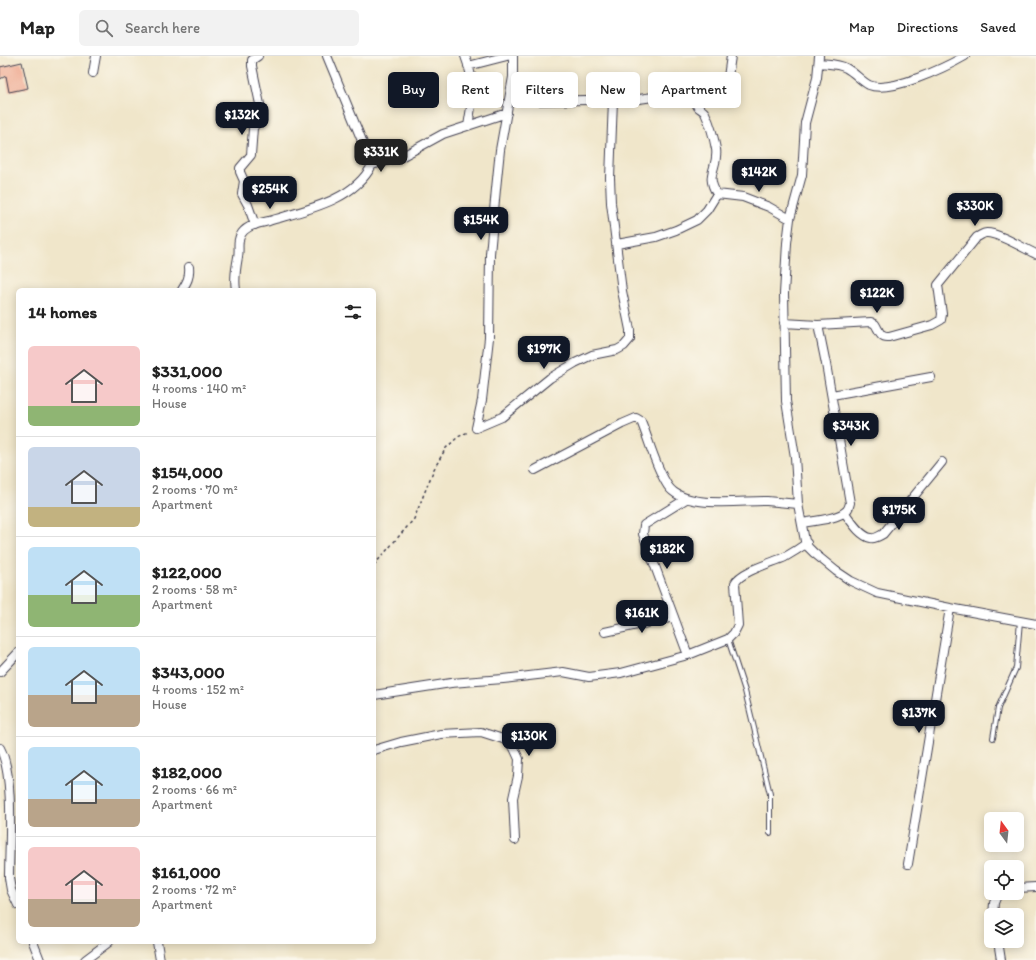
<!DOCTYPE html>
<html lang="en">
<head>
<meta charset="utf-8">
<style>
	:root { --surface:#fff; --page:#f2f2f2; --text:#222; --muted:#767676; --line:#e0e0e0; --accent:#111827 }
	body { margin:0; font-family:Itim,sans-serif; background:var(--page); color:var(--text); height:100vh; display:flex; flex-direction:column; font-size:15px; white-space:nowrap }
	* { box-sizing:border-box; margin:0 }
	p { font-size:13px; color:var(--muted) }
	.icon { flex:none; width:22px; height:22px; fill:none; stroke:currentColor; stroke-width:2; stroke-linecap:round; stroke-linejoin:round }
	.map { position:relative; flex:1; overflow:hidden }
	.sheet { position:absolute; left:16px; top:232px; width:360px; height:656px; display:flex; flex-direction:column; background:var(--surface); border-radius:6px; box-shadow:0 2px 10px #0003 }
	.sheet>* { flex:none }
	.guide { position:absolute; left:388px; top:16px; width:380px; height:36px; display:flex; gap:8px }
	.needle { width:26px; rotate:345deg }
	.controls { position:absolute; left:984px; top:756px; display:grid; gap:8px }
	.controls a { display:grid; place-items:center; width:40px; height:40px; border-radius:6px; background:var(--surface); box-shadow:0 2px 10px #0003; font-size:20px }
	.price { position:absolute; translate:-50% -34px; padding:0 9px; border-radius:8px; background:var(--accent); color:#fff; font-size:13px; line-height:26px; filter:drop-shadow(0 1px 2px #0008) }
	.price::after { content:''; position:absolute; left:50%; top:24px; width:12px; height:9px; margin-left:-6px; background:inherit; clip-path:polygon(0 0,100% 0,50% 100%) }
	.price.selected { background:#222; color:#fff }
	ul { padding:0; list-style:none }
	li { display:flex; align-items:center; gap:12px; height:100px; padding:0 12px }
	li+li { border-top:1px solid var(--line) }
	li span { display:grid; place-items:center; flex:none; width:112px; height:80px; border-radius:6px; color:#555 }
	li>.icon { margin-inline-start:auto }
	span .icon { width:48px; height:48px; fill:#fffc; stroke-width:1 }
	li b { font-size:17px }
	h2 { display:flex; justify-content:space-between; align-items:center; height:48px; padding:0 12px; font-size:17px }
	.tag { padding:0 14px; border-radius:6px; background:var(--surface); box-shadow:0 2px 10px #0003; font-size:14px; line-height:36px }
	.tag.selected { background:var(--accent); color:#fff }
	header { display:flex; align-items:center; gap:24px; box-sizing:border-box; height:56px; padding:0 20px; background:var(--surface); border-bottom:1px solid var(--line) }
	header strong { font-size:19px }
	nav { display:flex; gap:22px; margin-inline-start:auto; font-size:14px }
	.search { width:280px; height:36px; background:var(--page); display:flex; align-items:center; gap:10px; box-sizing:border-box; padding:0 14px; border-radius:6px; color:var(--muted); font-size:15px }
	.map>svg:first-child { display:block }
	.building { fill:#efa88f }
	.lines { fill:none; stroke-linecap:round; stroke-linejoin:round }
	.service-casing { stroke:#413f50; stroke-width:6 }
	.minor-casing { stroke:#413f50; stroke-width:10 }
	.path { stroke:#413f50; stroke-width:1.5; stroke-dasharray:3 3; stroke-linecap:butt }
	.service { stroke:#fff; stroke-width:4 }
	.minor { stroke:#fff; stroke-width:8 }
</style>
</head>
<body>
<header>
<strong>Map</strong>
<div class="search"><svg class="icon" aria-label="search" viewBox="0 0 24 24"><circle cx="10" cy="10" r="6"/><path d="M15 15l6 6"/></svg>Search here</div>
<nav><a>Map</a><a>Directions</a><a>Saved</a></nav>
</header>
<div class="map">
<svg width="1036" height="904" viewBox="0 0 1036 904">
	<rect width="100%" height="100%" fill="#fbf7ec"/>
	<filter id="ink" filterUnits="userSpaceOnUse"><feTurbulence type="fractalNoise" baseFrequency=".025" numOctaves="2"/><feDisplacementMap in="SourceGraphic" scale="8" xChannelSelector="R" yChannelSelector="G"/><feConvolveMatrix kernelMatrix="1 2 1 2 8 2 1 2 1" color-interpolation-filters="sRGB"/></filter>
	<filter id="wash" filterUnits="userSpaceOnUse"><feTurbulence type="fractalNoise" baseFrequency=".012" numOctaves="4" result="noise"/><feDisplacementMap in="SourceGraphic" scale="16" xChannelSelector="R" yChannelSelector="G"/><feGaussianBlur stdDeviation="0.9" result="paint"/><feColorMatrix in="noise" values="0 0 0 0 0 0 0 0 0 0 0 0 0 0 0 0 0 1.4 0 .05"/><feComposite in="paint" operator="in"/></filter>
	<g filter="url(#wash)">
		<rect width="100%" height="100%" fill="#f0e6ca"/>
		<g id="blocks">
			<path class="building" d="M22 6 28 32 9 36 6 20 0 23V11Z"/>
		</g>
	</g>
	<g filter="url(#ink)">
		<use href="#blocks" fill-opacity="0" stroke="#413f50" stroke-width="1"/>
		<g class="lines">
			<defs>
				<path id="service" d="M728 583 745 635 770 738V777
					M993 682 998 652 1016 612 1020 565"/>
				<path id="minor" d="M327 0 372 109 401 101 443 78 507 57
					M465 0C476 29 473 40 468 70
					M819 0 817 22 805 67 802 119 790 163 787 187 784 238 786 345 795 401 798 448 805 485 808 491 814 497 836 515 851 525 877 537 950 552 1036 568
					M819 7C828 8 839 8 846 12 854 16 861 25 869 29 890 38 946 11 965 0
					M468 10 507 0
					M93 17 96 0
					M512 29 528 43 536 45 639 43 724 31 727 28 731 0
					M691 36C693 41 695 47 698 51 700 53 703 54 705 57 710 68 714 82 716 93 719 112 704 118 717 138L743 141 769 151 790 163
					M255 169 248 149 242 138 244 125 240 116V112L251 99 253 72 262 58 252 10V4L258 0
					M617 188 656 181 676 174 697 164 707 154 717 138
					M182 234C187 226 190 221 189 211
					M236 234C234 222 236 212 238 201 240 192 236 185 242 177 248 169 260 167 269 165 305 154 354 145 372 109
					M784 267 818 269 871 266 875 268C879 274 880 282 889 281L932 269 941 264 942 258 938 229 977 181C980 180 983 177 986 177 997 176 1025 193 1036 198
					M832 339 931 321
					M476 372 502 361 550 322 575 307 592 299 617 294 624 290 630 283V274L622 235 611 147 610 122 613 44
					M476 372 482 344 489 282 490 198 496 133 500 94 513 21V0
					M535 414 622 368 636 362 641 365C650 387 655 410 668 430 684 454 742 444 767 445 777 446 788 447 798 448
					M686 443 644 469 643 478 688 599
					M845 457C851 465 860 480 871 482 875 483 879 480 883 478L942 406
					M802 467C813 465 838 463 846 455 849 453 849 450 850 447L826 308 818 269
					M605 576 674 561
					M0 616 18 597
					M374 639 451 627 503 623 563 616 589 621 621 617 688 599 728 583 734 577 738 569 735 527C741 515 772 507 785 501 792 497 800 492 807 487
					M0 692C15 720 9 789 9 822L11 834 18 849
					M374 694 401 686 441 678 481 676 506 684 514 692 519 703 518 720 513 742 515 784
					M908 808 950 552
					M1017 832 1036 831
					M993 859 994 847 998 837
					M998 885 1001 904
					M33 886 40 904
					M157 886 160 904
					M85 904 109 886"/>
			</defs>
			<use href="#service" class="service-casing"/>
			<use href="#minor" class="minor-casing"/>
			<path class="path" d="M374 509 414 463 434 413 446 392 458 381 468 376"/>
			<use href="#service" class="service"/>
			<use href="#minor" class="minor"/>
		</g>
	</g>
</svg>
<div class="controls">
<a><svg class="needle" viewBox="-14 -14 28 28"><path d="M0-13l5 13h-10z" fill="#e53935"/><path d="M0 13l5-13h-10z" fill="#767676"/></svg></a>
<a><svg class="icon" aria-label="locate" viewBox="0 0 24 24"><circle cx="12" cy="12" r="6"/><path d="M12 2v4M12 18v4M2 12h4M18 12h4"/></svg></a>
<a><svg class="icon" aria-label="layers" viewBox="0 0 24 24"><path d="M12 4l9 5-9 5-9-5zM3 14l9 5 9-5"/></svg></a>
</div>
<b class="price" style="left:242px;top:80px">$132K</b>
<b class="price selected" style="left:381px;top:117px">$331K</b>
<b class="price" style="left:759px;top:137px">$142K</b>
<b class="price" style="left:270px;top:154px">$254K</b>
<b class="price" style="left:975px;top:171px">$330K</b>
<b class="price" style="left:481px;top:185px">$154K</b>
<b class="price" style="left:877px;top:258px">$122K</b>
<b class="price" style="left:544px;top:314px">$197K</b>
<b class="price" style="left:851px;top:391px">$343K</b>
<b class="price" style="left:899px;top:475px">$175K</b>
<b class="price" style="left:667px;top:514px">$182K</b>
<b class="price" style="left:642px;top:578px">$161K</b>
<b class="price" style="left:919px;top:678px">$137K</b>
<b class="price" style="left:529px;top:701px">$130K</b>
<div class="guide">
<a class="tag selected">Buy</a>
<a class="tag">Rent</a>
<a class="tag">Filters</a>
<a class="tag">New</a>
<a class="tag">Apartment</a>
</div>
<section class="sheet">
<h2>14 homes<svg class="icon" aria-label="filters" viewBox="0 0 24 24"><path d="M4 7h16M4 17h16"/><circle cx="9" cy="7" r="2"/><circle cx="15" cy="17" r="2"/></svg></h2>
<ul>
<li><span style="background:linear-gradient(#f6c9c9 75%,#8fb573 0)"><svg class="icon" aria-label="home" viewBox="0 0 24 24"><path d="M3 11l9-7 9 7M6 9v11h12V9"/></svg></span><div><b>$331,000</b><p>4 rooms · 140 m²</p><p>House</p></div></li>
<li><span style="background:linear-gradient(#c9d6e8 75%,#c2b280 0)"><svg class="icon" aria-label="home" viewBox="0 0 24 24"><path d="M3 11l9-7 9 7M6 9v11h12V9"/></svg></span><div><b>$154,000</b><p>2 rooms · 70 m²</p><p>Apartment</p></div></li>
<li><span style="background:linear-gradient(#bfe0f5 60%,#8fb573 0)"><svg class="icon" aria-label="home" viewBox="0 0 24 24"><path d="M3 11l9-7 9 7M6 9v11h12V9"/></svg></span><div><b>$122,000</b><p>2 rooms · 58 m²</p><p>Apartment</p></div></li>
<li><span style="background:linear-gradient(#bfe0f5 60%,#b9a48a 0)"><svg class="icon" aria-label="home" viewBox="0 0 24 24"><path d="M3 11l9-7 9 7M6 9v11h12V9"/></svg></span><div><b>$343,000</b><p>4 rooms · 152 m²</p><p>House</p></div></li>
<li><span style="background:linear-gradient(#bfe0f5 65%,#b9a48a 0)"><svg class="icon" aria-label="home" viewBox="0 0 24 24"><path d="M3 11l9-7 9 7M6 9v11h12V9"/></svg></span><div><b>$182,000</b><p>2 rooms · 66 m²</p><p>Apartment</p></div></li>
<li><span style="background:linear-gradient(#f6c9c9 65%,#b9a48a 0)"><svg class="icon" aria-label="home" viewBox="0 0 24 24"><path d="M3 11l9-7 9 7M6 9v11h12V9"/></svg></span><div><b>$161,000</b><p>2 rooms · 72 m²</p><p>Apartment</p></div></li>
</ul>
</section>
</div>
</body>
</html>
